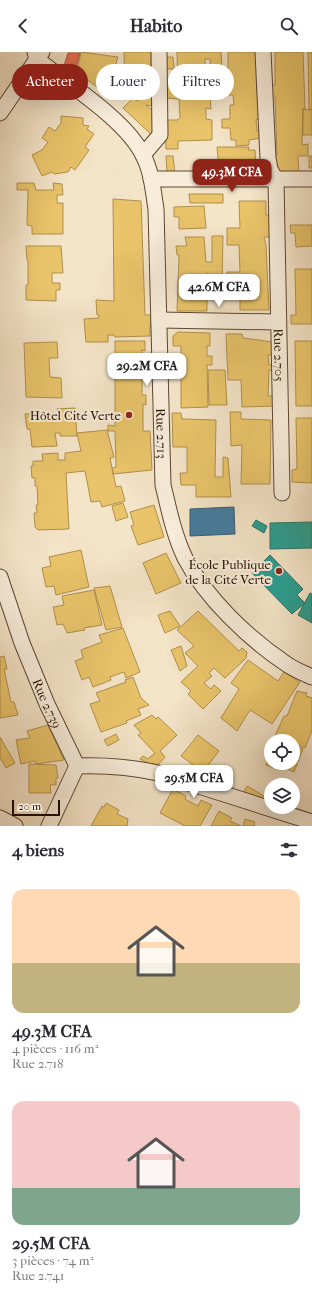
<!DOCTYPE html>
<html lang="fr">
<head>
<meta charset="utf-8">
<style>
	:root { --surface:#fff; --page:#f2f2f3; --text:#2b2b33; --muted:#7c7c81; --accent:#8f2418 }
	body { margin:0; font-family:"IM FELL French Canon",serif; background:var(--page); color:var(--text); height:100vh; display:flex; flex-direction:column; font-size:15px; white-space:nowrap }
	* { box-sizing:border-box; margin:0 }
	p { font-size:13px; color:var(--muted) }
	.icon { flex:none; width:22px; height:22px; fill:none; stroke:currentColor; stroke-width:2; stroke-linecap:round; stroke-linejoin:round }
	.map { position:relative; height:774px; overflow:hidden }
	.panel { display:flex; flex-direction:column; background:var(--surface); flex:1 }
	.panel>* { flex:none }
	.hud { position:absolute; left:12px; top:12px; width:288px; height:36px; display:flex; gap:8px }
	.fabs { position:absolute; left:264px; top:682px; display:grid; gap:8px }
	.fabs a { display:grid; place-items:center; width:36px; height:36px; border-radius:50%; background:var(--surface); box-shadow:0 4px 16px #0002; font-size:20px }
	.scale { position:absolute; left:12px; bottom:10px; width:48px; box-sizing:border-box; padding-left:4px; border:2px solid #2a1200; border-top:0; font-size:11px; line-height:14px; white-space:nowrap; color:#2a1200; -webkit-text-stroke:3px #f8eddb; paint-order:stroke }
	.price { position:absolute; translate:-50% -34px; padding:0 9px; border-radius:8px; background:#fff; color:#222; font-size:13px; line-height:26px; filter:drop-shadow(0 1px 2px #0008) }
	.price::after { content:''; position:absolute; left:50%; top:24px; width:12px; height:9px; margin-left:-6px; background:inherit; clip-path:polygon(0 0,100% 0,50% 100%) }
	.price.current { background:var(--accent); color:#fff }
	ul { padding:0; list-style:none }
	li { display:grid; align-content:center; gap:8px; height:212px; padding:0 12px }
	li span { display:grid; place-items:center; height:124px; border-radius:12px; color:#555 }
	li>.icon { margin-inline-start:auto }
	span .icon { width:72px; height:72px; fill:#fffc; stroke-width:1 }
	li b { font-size:17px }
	h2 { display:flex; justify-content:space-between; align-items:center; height:48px; padding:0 12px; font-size:17px }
	.chip { padding:0 14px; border-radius:18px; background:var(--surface); box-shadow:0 4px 16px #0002; font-size:14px; line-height:36px }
	.chip.current { background:var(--accent); color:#fff }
	header { display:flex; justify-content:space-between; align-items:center; height:52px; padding:0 12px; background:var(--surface); font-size:18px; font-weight:700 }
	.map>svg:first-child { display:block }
	.homes { fill:#e9c46a; stroke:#b08f4a }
	.shops { fill:#e76f51; stroke:#ae5339 }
	.schools { fill:#2a9d8f; stroke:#2a7364 }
	.public { fill:#457b9d; stroke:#3d5c6e }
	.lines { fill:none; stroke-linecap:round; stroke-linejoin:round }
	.minor-casing { stroke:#5c4632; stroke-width:17 }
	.minor { stroke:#f8eddb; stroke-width:15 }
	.poi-dot { fill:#8f2418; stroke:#f8eddb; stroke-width:1.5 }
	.labels { text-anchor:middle; stroke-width:4; stroke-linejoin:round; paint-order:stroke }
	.street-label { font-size:13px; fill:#2a1200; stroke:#f8eddb }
	.poi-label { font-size:13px; fill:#2a1200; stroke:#f8eddb; text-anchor:end }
</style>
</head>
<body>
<header><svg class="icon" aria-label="back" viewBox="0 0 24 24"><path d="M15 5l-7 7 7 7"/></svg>Habito<svg class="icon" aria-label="search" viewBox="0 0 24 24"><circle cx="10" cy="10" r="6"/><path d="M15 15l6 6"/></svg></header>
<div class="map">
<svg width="312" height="774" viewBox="0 0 312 774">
	<rect width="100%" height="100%" fill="#f4e4c8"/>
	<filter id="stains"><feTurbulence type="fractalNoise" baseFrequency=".005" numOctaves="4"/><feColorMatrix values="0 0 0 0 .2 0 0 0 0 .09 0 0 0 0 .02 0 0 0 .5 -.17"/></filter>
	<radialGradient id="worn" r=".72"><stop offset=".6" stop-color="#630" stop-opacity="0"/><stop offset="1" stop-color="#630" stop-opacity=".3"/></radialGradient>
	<path class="homes" d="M81 0 118 5 106 42 77 20Z
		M124 0H151V34H153L152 54 146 53 156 62 154 85 123 56 133 46 138 49V44H125Z
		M177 0H221L222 16H228V0H257V42H259L260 49 258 48 259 68 256 67 257 79H262V86L249 88V93L236 94V88H231L230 76H222V67H230V53H234L233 43H229V28H211L210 7H205V27H209L210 36 206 35V45H210L211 57 206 56V67L212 68V88L178 89V97H166L165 68H177L180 66 179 47 164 46V32H178Z
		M275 0H303L305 57H303L302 93 308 92V104H298L299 122 282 121 272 116V102L277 103 275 44H271L270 33H275Z
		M308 0H312V57L309 58Z
		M164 5H173L174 17H165Z
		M303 57 312 58V83H303Z
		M61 64 83 66V73L89 74 87 77 94 82 85 95 89 98 75 118 71 115 68 120 54 122 52 120 42 124 32 103 42 98 48 90 42 86 49 75 55 79 61 71Z
		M217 95H249L248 98H255L256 118 219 117Z
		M166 104H173L175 122 167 121Z
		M309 104H312V116H309Z
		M17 131H34L36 138H54L53 131 62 132 63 143H57V151H63V182H32V174L27 173 28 138H17Z
		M189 142H223V151H190Z
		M113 147 141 149 145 263H154L155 273H150V284L115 285 114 283H108V290H86L84 267 99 266V263H97L96 248 114 249Z
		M239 149H266V163H271L272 185H264L266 193 269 258H240V231H227V220H240L239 193H227V176H240Z
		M204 154 206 176 179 177V165H174V155Z
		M290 173H312V194L296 195 295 181H291Z
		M212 184H223L222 235 208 234 209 222 207 221V259H177L179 203H177L176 194H187L185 185H204L206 210H212Z
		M26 194H61L63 221H52V231H60V238H56V249L26 248V233H28V208H27Z
		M295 217H312V272H291V263H296Z
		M178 280 210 281V294H207V304H212V313H207L208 355 181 356V294H173V284Z
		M226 282H242L243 286 273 290V303H268L269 313 274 312V318H269L268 344H274L275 354 242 355 241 328H228Z
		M115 289H145V299L142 298V312L145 313V321L142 320V343H146V353L143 352V379H150L152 418 113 422 112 416 116 415 115 379H108V373L115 374Z
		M295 289H312V354H296Z
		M57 290 58 306H49L50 325 61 326 62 346 26 345 24 291Z
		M208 318H225L227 353H209Z
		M75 356 77 384H60V381H55L57 394 32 395 30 377H27L25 362 58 361 57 357Z
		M230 360H241V367L271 368 270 432H241L242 393 231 394Z
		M172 361H181L182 367 216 368 215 425H223V405L228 406 231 445H196V433H181L180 421H187V395H173Z
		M296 366H312V431L292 430V418L297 417Z
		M107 378 114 405 110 406 116 435 121 434 125 449 102 455 100 449 91 450 85 419 66 421 69 477 38 478 35 475 34 461H37L36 453H38L37 434H35V426H32L31 414H33V409H43L42 402 58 401V408H65V401L81 399 77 381Z
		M123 451 128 465 116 469 112 454Z
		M154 453 164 485 138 493 131 474 134 473 130 460Z
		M81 498 89 535 56 543 54 534 46 535 42 516 51 514 49 505Z
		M166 501 181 531 156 542 143 511Z
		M110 534 122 575 106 578 94 536Z
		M94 538 102 573 84 576 85 578 67 581 63 572 57 573 53 555 64 553 62 544Z
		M170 559 180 574 165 581 158 563Z
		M198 559 239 599 242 596 247 600 246 606 225 626 214 616 209 621 212 624 204 631 211 637 214 633 221 639 203 657 188 642 191 639 181 630 198 614 185 601 194 594 177 578Z
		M123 576 140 620 126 626 124 620 110 625 111 628 93 635 89 625 82 628 75 609 83 606 81 598 102 590 99 583Z
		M181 594 187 614 180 619 171 598Z
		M4 604 7 617H4L11 650H14L18 663 0 666V605Z
		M248 608 278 629 284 620 300 630 272 672 250 658 237 679 221 666 239 637 231 631Z
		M133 625 141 646 149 653 138 657 141 663 126 669 127 671 101 680 90 652 100 649 96 641 126 630 125 628Z
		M297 639 307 641 306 644 312 646V679L305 696 293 691V689L275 684 284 664H287Z
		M152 663 156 667 158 665 177 683 160 699 165 705 156 715 140 707 143 704 148 707 155 701 138 683 141 681 134 673Z
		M48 673 64 708 36 712 35 709 21 712 16 688 30 686 27 679Z
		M116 682 119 688 108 694 104 688Z
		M198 683 219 699 203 720 181 704Z
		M277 684 288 689H275Z
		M0 685 15 711 6 716 0 706Z
		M293 693 303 697 294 720 281 714 279 718 266 713 271 700V711H293Z
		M29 712 56 713 58 726H56V733H50L51 741H29Z
		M247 734 271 748V753L241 746Z
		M173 737 186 744 185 747 198 754 201 748 212 753 200 774H185L160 761Z
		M106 751 119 758 117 762 128 767 127 774H91L102 754 104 755Z
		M219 759 232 766 230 769 241 774H211Z
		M245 767 255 770 254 774H243Z"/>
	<path class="shops" d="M68 1H80L74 23 63 17Z"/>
	<path class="schools" d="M256 468 267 474 264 481 252 474Z
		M312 470V496L270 497V471Z
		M270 503 303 537 297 543 305 551 292 562 252 521Z
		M310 541 312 542V571L298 563Z"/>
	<path class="public" d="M234 455 235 482 190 484V457Z"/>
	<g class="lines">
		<defs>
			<g id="minor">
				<path id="s1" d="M42 0 37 7C69 33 125 67 143 103 152 120 153 139 156 157L163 433C169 458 174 483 185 506 206 546 248 586 285 611 293 617 303 621 312 625"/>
				<path id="s2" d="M263 0 268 106 270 117 276 128 282 441"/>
				<path d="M0 61 37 7 35 0"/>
				<path d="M143 103 160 83 159 0"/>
				<path d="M151 127H312"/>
				<path d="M159 268 278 270"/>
				<path id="s3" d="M0 525 22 591 47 652 77 714 49 774"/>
				<path d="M77 714C105 713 131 715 158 721L312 770"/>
				<path d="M0 766 15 774"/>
			</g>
		</defs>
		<use href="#minor" class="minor-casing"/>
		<use href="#minor" class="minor"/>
	</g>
	<g class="poi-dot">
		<circle cx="129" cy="363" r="4"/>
		<circle cx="279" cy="519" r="4"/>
	</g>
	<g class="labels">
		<g class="street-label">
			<text dy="5" stroke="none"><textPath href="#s2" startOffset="305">Rue 2.705</textPath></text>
			<text dy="5" stroke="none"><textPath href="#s1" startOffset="433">Rue 2.713</textPath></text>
			<text dy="5" stroke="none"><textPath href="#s3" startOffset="135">Rue 2.739</textPath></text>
		</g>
		<g class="poi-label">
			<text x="121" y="368">Hôtel Cité Verte</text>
			<text x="271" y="517">École Publique<tspan x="271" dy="15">de la Cité Verte</tspan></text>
		</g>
	</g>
	<rect width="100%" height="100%" filter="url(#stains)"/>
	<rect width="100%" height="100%" fill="url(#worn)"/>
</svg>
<div class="fabs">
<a><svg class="icon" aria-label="locate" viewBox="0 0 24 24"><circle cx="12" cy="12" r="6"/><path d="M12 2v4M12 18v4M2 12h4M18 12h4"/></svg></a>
<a><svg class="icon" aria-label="layers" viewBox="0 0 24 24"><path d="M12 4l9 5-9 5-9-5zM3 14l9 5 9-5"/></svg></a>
</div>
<div class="scale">20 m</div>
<b class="price current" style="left:232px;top:141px">49.3M CFA</b>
<b class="price" style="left:219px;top:256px">42.6M CFA</b>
<b class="price" style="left:147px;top:335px">29.2M CFA</b>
<b class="price" style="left:194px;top:747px">29.5M CFA</b>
<div class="hud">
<a class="chip current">Acheter</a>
<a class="chip">Louer</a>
<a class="chip">Filtres</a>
</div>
</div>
<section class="panel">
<h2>4 biens<svg class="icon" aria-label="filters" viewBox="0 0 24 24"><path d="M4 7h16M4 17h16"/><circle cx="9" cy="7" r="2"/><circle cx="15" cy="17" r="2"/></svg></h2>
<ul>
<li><span style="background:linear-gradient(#ffd9b3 60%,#c2b280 0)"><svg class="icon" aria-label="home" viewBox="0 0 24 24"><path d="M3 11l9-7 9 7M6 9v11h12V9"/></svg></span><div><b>49.3M CFA</b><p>4 pièces · 116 m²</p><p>Rue 2.718</p></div></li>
<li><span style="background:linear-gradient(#f6c9c9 70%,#7fa58c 0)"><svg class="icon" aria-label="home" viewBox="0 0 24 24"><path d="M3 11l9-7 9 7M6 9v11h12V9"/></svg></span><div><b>29.5M CFA</b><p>3 pièces · 74 m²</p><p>Rue 2.741</p></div></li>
</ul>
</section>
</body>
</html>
